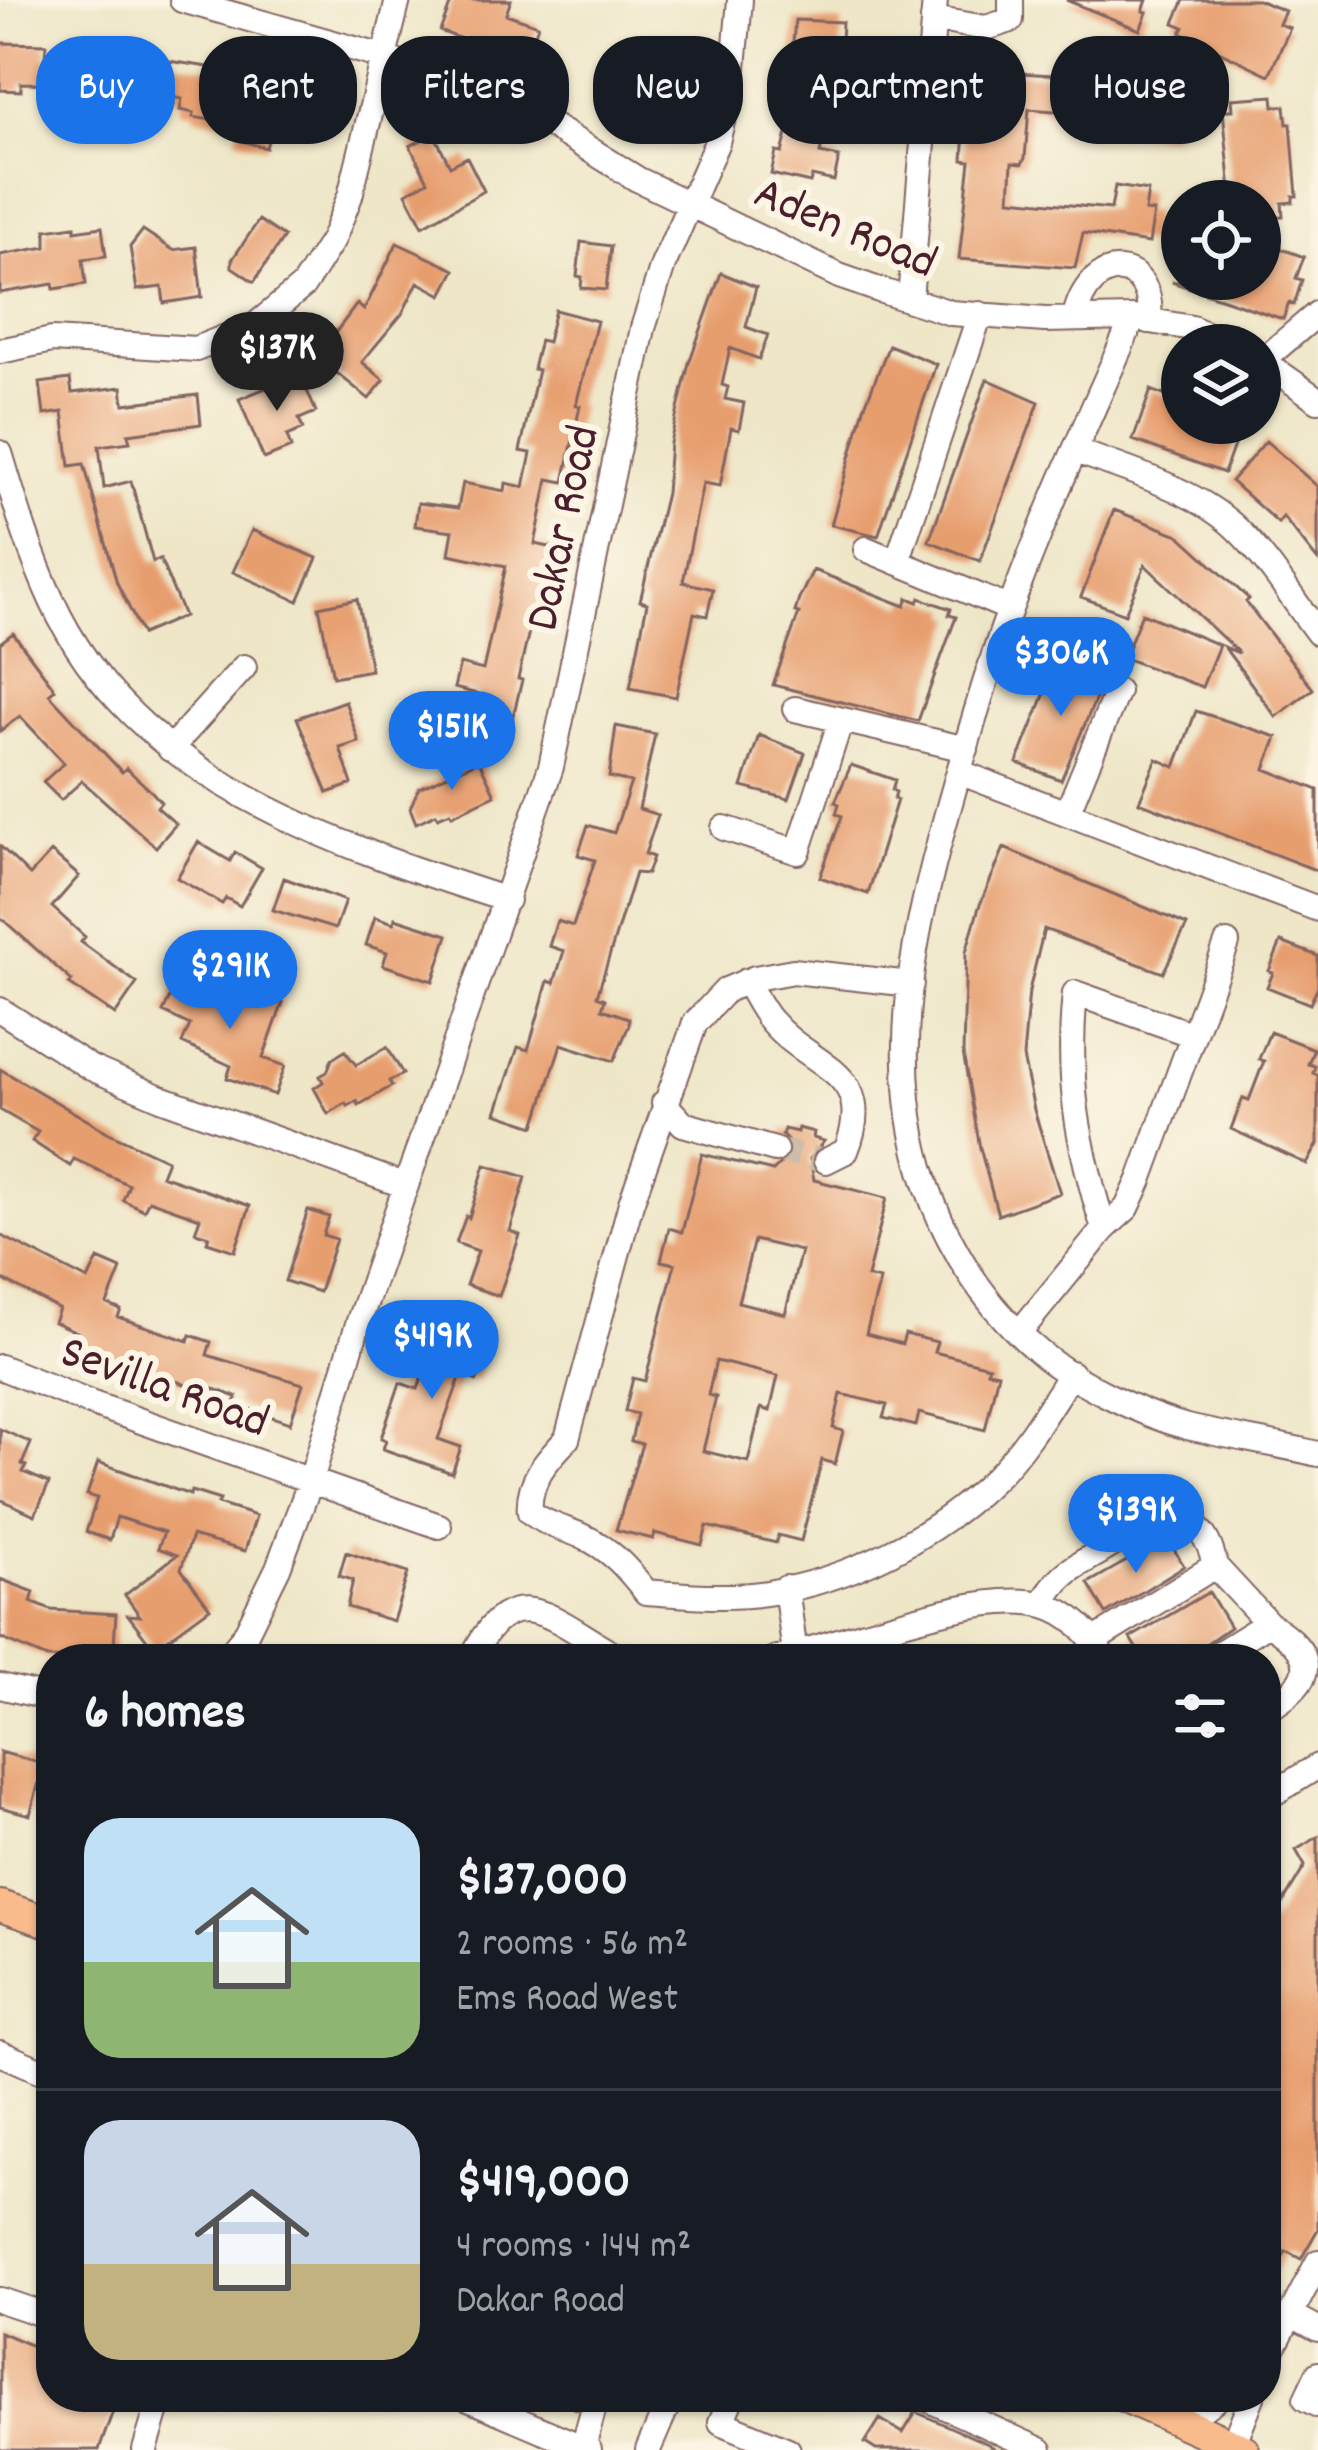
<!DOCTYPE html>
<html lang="en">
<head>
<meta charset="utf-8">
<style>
	:root { --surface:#171b24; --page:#242831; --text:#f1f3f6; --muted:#9ea1a6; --line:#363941; --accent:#1a73e8 }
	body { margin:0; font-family:Dekko,sans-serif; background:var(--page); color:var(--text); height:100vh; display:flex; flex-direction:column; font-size:45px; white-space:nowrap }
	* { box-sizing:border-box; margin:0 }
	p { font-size:39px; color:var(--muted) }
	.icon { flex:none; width:66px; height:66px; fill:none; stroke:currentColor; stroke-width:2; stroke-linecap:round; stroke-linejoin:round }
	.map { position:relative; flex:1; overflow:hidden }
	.details { position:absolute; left:36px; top:1644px; width:1245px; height:768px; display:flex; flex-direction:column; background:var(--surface); border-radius:48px; box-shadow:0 3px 9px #0004 }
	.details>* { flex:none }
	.hud { position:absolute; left:36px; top:36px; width:1248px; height:108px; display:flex; gap:24px }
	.buttons { position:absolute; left:1161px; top:180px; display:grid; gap:24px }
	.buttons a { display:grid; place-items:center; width:120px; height:120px; border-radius:50%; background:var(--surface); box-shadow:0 3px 9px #0004; font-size:60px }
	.price { position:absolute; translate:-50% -102px; padding:0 27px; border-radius:42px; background:var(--accent); color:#fff; font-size:39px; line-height:78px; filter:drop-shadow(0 3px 6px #0008) }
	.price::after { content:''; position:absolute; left:50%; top:72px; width:36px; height:27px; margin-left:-18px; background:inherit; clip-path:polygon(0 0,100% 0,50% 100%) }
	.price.current { background:#222; color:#fff }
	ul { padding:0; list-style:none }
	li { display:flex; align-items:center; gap:36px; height:300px; padding:0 48px }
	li+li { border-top:3px solid var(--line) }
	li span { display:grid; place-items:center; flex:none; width:336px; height:240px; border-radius:36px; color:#555 }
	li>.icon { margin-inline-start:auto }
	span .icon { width:144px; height:144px; fill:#fffc; stroke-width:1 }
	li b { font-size:51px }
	h2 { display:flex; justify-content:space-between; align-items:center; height:144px; padding:0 48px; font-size:51px }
	.tag { padding:0 42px; border-radius:48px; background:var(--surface); box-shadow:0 3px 9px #0004; font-size:42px; line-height:108px }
	.tag.current { background:var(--accent); color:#fff }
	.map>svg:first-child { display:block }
	.building { fill:#e79e6e; fill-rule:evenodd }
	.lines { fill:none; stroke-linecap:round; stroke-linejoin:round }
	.minor-tunnel { stroke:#cdbea8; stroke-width:24; stroke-dasharray:24 12; stroke-linecap:butt }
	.minor-casing { stroke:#836562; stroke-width:28 }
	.major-casing { stroke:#836562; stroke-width:34 }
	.minor { stroke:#fff; stroke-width:24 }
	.major { stroke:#fabb8c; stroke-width:30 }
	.labels { text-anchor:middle; stroke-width:12; stroke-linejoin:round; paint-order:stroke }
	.street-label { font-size:48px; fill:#4a1f2b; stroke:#fcf5e5 }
</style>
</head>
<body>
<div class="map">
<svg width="1318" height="2450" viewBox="0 0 1318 2450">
	<rect width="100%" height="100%" fill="#fcf5e5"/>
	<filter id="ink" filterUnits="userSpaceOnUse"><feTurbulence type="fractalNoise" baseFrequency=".00833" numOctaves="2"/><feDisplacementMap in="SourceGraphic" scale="24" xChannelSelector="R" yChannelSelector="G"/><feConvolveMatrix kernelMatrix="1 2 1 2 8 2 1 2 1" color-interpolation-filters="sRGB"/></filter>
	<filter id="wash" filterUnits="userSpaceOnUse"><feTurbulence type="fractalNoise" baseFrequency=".004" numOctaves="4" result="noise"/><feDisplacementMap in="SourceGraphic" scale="48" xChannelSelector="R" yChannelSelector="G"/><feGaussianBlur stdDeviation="2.7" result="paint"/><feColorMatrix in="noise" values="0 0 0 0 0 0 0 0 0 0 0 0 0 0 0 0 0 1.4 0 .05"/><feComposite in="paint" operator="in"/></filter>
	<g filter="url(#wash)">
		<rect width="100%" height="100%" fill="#eee6c7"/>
		<g id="blocks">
			<path class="building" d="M452 0H511L506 14 538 25 525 62 440 31Z
				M1066 0H1147L1143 11 1147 12 1140 30Z
				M1184 0H1258L1285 11 1279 24 1290 28 1269 75 1181 33 1184 27 1174 23Z
				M795 20 842 22 840 61 854 62 852 89 835 88 820 153 839 157 834 181 812 176 810 183 771 174 776 152 782 153 787 134H790L801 86H789Z
				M639 40 662 42 661 56 682 57 674 127 642 125 643 105H634L635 89 624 88 626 60H638Z
				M0 43 46 44 45 58 154 65 155 59 255 74 321 93 312 127 274 117 266 148 236 139 240 125 193 117 194 113 180 110 182 99 135 90 134 109 59 101 60 84 21 83V91L0 90Z
				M978 63 1019 67V73L1054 75 1082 74V67L1179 73V84H1189L1186 128 1174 127 1173 136 1078 127 1079 118 1067 117V112L1029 109 1025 158 1022 164 1012 163 1010 199 1111 209 1115 186 1148 191 1145 211 1154 212 1149 243 1083 233 1075 268 959 259 970 161 963 160 969 74H977Z
				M1273 96 1274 106H1285L1287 124H1291L1297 196H1293V202L1282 203 1283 216 1260 217V201H1232L1223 110H1233L1232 99Z
				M434 134 450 166 467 157 484 191 423 226 406 193 428 181 410 146Z
				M259 220 284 237 254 282 232 267V260Z
				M75 226V231L102 227 106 256 83 259 86 284 54 289 53 284 0 293V255L46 247V230Z
				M143 230 173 250 196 247 202 297 164 303 162 287 137 290 130 247Z
				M1260 241 1304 257 1296 278 1302 280 1294 305 1289 303 1283 319 1172 282 1260 279Z
				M581 242 611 246 606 290 581 288 582 277 577 276Z
				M397 243 455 270 442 295 418 282 402 314 362 362 384 380 369 399 317 357 357 304 364 310Z
				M721 273 756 287 746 327 768 335 759 359 730 348 722 385 728 387 725 399 744 403 739 430 731 428 720 486 703 483 683 582 713 589 707 616 694 613 676 697 630 688 647 603 640 601 666 493 670 443 689 363Z
				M555 310 597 321 576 405 580 406 564 482 548 479 535 544 554 548 539 615 533 614 518 679 522 680 506 745 468 735 478 694 454 688 460 664 483 670 506 566 449 554 453 531 415 526 418 503 458 508 463 483 505 491 506 483 524 487 531 453 520 451 538 370 533 369 540 340 547 342Z
				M889 345 936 364 878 536 831 525 864 408Z
				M300 374 316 412 299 419 303 429 287 436 291 448 264 459 239 399Z
				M70 379 72 393 122 387 124 404 198 395 201 424 128 434 130 442 99 446 104 488 131 481 153 562 160 559 184 616 142 634 117 583 84 464 70 466 63 412 44 415 40 383Z
				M987 379 1039 402 980 561 929 541Z
				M1151 390 1182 402V423H1242L1224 473 1133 440Z
				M1266 441 1318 487V561L1283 517 1278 523 1231 481Z
				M1114 510 1179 535 1249 599 1246 602 1313 689 1276 717 1224 647 1239 653 1145 565 1125 614 1081 597Z
				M252 530 317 558 298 601 233 572Z
				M813 570 905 606 908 598 918 602 920 598 951 609 949 615 956 617 918 721 773 685 799 613 795 612 799 599Z
				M357 599 371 670 333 677 319 607Z
				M1142 613 1219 645 1202 687 1124 658Z
				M13 633 55 689 49 694 122 772 126 768 152 792 161 802 157 807 176 824 156 847 82 781 61 800 43 782 64 763 20 716 0 731V643Z
				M1059 658 1105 677 1061 780 1017 763Z
				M345 701 359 742 340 748 352 784 328 793 297 718Z
				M1196 711 1277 737 1265 769 1318 790V871L1139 802 1157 759 1175 767Z
				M616 726 655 734 639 809 658 815 645 854 653 857 647 874 635 873 597 996 605 999 602 1009 629 1018V1025L614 1061 561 1044 535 1126 496 1113 518 1047 528 1050 548 981 554 983 564 951 549 946 557 921 573 926 595 860 578 855 588 825 614 833 631 782 609 777Z
				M759 735 805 753 789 799 742 787Z
				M479 761 495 795 452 815 450 812 438 817 436 814 416 823 410 808 419 788Z
				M851 765 895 780 892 790 896 792 894 799 897 800 868 894 820 877 842 816 836 814 839 804 835 802Z
				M198 842 230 861 235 852 262 868 240 906 226 898 222 904 177 878Z
				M0 846 30 875 51 852 79 876 52 907 85 937 81 942 137 983 115 1015 69 984 72 981 0 917Z
				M1004 848 1187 925 1163 973 1044 929 1029 991 1023 1057 1034 1110 1060 1193 998 1215 980 1148 963 1053 966 952 979 907Z
				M284 878 345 901 335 929 273 910Z
				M375 917 394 923 395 918 448 935 433 981 383 965 387 952 366 945Z
				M1281 942 1318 956V987L1310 1004 1267 987 1273 973 1269 971Z
				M178 980 210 994 214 986 253 1004 257 992 283 1002 263 1058 285 1066 275 1095 227 1078 231 1066 182 1043 190 1025 163 1012Z
				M1270 1032 1314 1049 1308 1064 1315 1066 1313 1073 1318 1075V1144L1307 1164 1231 1129 1243 1098 1249 1100 1264 1061 1259 1059Z
				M387 1047 403 1074 389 1081 392 1086 359 1105 357 1101 348 1106 346 1103 328 1114 314 1088 323 1082 320 1076 327 1072 332 1059 345 1051 356 1065Z
				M0 1069 109 1133 167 1160 161 1175 250 1206 235 1251 207 1242 209 1236 195 1232 200 1218 149 1200 144 1210 123 1200 129 1185 74 1159 70 1166 32 1141 38 1132 0 1110Z
				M798 1128 814 1132 813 1138 824 1141 810 1159 814 1180 887 1198 867 1277 880 1280 866 1334 902 1344 905 1334 937 1342 934 1352 989 1366 987 1371 998 1373 985 1430 919 1413 916 1426 883 1418 887 1405 841 1394 833 1428 843 1431 835 1464 822 1460 801 1541 778 1535 776 1543 707 1526 702 1545 655 1533 653 1539 616 1530 642 1444 631 1441 637 1414 625 1411 633 1378 645 1381 675 1264 661 1261 669 1228 682 1232 702 1154 773 1171 791 1153V1145L782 1135 784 1129 797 1132ZM754 1240 801 1251 785 1314 738 1302ZM716 1361 778 1376 770 1411 761 1408 748 1462 703 1451 716 1397 708 1395Z
				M485 1165 526 1177 510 1231 520 1235 499 1296 466 1285 478 1251 456 1243 466 1216 469 1218Z
				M308 1210 329 1217 323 1235 336 1239 319 1292 285 1281Z
				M0 1235 88 1280 98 1259 121 1269 107 1304 121 1310 118 1317 188 1341 190 1335 211 1342 207 1355 303 1384 290 1423 235 1404 237 1397 197 1383 196 1388 127 1364 74 1340 77 1332 54 1322 59 1309 0 1278Z
				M442 1323 472 1334 468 1347 487 1353 477 1381 461 1375 438 1439 461 1447 452 1473 383 1449 386 1440 381 1438 400 1383 418 1389Z
				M0 1429 31 1443 22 1464 26 1466 23 1472 49 1483 35 1515 0 1499Z
				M98 1462 190 1495 191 1491 220 1500 218 1504 256 1516 245 1551 192 1536 181 1569 210 1608 154 1649 128 1615 140 1616 125 1595 177 1555 158 1548 164 1532 117 1517 110 1540 86 1532 97 1498 87 1495Z
				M1167 1538 1184 1566 1106 1614 1088 1583Z
				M346 1552 408 1573 393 1621 347 1607 353 1580 339 1576Z
				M0 1579 34 1592 31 1602 51 1610 116 1614 113 1659 47 1658 0 1638Z
				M1209 1592 1230 1627 1184 1659H1143L1130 1638Z
				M0 1752 44 1764 30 1815 0 1807Z
				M1318 1837V2229L1301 2259 1286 2251 1266 2288V1931L1305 1866 1296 1850Z
				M0 2332 51 2354V2397H118L99 2450H0Z
				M916 2412 988 2444 997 2450H876L865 2443 880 2419 903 2433Z"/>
		</g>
	</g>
	<g filter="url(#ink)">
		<use href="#blocks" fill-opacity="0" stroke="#836562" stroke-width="3"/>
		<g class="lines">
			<path class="minor-tunnel" d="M775 1150 826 1161"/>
			<defs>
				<path id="minor" d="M182 0 383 57 544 121 637 179 839 276 879 290 951 313 1045 320 1133 318 1192 328 1230 345
					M933 19 986 28 1011 20V0
					M910 299 935 0
					M1075 317C1090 250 1156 257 1149 321
					M1133 318C1091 415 1045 512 1009 612 986 675 968 739 950 803 923 898 898 1000 908 1099 917 1194 965 1290 1039 1352 1073 1381 1141 1414 1184 1426 1228 1437 1274 1443 1318 1454
					M0 351 52 340 196 349 256 325 303 286 333 239 350 196 398 0
					M1260 359 1318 400
					M1263 360 1318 313
					M1076 451C1129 471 1195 489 1237 529 1268 559 1292 599 1318 633
					M0 453C15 503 30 554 52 601 134 780 334 844 507 900
					M866 549 1010 609
					M897 562 980 314
					M795 709 966 749
					M170 749 244 667
					M959 772 1318 909
					M1067 813 1117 691
					M724 828 798 852 841 720
					M746 981C754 994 761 1010 771 1021 810 1068 879 1070 846 1151L826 1161
					M911 984 793 971 755 978 726 990 695 1023 631 1203 567 1439C547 1460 527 1481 530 1512 547 1525 563 1528 582 1536 610 1548 628 1569 646 1592 685 1595 728 1599 767 1593 850 1580 935 1537 995 1478 1025 1448 1048 1409 1071 1373
					M0 1010 91 1068 161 1098 406 1186
					M664 1103 683 1124 775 1150
					M1104 1229C1078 1144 1066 1082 1075 993L1193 1035
					M1019 1333 1104 1229 1127 1208 1140 1180 1227 943
					M0 1367 90 1403 439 1526
					M786 1588 795 1654
					M1043 1604C1057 1573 1077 1566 1105 1549 1149 1522 1201 1494 1215 1566
					M1093 1641 1215 1566 1268 1623
					M225 1659 245 1635 278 1568 311 1480 358 1324 551 767 643 328 663 265 717 142 733 78 740 0
					M472 1659C513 1565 565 1631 623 1659
					M774 1659C842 1644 981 1587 1044 1605 1071 1612 1092 1635 1104 1659
					M1210 1659 1268 1623C1318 1655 1318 1679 1266 1710
					M0 1686 51 1698
					M1266 1798 1318 1766
					M0 2053 51 2075
					M0 2300 51 2317
					M1290 2314 1318 2329
					M1266 2362 1318 2262
					M1318 2374 1306 2399 1318 2405
					M464 2397 589 2450
					M580 2397 595 2403 583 2448
					M732 2397 721 2422 788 2450
					M878 2397H888
					M923 2397 1040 2450
					M1183 2423 1219 2397
					M1233 2445 1252 2397
					M145 2450 161 2397
					M648 2450 671 2397"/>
				<path id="major" d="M0 1906 51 1923
					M1125 2397 1244 2450"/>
			</defs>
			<use href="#minor" class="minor-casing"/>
			<use href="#major" class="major-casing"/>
			<use href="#minor" class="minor"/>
			<use href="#major" class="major"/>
		</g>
	</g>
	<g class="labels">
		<g class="street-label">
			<text transform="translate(847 224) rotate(23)" y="17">Aden Road</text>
			<text transform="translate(559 527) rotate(-78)" y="17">Dakar Road</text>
			<text transform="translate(166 1383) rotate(20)" y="17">Sevilla Road</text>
		</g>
	</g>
</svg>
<div class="buttons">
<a><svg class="icon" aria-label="locate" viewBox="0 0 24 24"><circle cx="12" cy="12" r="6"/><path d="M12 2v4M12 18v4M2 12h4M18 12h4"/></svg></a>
<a><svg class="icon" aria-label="layers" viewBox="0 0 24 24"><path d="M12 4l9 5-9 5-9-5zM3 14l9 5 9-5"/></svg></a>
</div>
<b class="price current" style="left:277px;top:414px">$137K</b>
<b class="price" style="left:1061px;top:719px">$306K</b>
<b class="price" style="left:452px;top:793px">$151K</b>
<b class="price" style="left:230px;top:1032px">$291K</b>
<b class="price" style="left:432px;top:1402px">$419K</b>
<b class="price" style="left:1136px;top:1576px">$139K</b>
<div class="hud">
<a class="tag current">Buy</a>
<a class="tag">Rent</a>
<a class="tag">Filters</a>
<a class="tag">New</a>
<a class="tag">Apartment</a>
<a class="tag">House</a>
</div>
<section class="details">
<h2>6 homes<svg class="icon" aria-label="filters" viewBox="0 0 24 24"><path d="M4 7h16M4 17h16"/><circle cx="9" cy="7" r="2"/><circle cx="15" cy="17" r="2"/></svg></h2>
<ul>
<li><span style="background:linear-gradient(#bfe0f5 60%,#8fb573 0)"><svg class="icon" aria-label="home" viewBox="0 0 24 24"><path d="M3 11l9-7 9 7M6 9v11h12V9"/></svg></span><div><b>$137,000</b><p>2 rooms · 56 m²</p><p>Ems Road West</p></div></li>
<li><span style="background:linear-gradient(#c9d6e8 60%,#c2b280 0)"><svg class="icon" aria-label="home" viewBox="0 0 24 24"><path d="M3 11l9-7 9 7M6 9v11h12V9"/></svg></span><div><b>$419,000</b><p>4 rooms · 144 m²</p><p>Dakar Road</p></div></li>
</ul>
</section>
</div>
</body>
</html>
